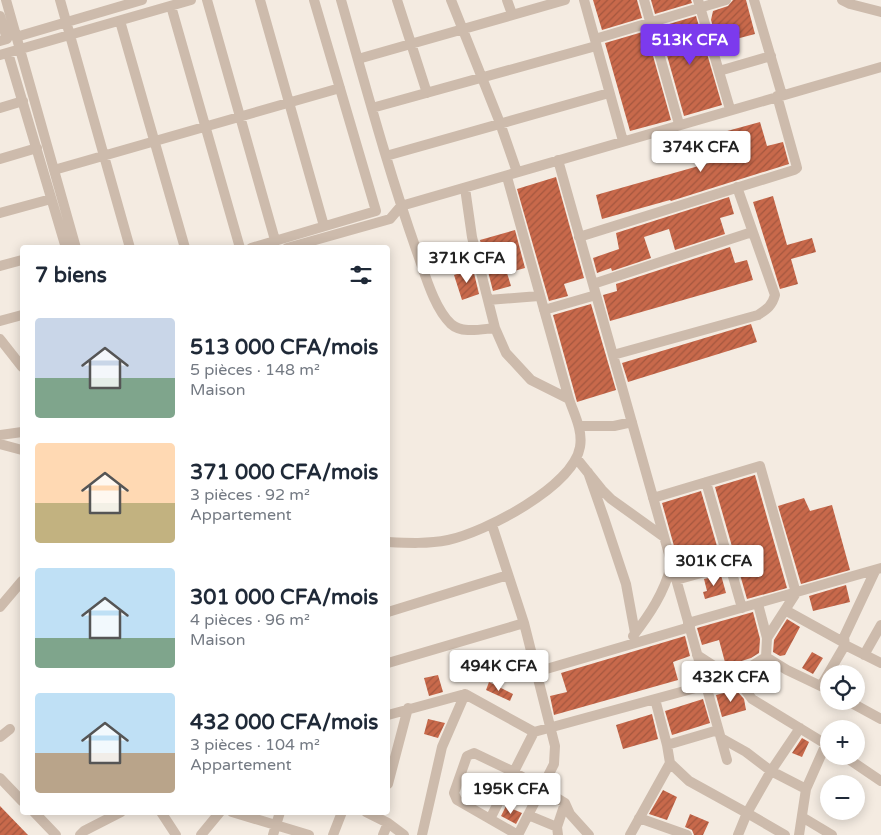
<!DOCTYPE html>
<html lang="fr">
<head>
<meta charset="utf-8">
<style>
	:root { --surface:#fff; --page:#f6f6f7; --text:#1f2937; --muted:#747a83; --accent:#7c3aed }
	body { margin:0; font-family:"Varela Round",sans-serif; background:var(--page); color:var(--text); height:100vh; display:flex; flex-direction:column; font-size:19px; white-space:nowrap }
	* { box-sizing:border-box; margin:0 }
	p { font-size:16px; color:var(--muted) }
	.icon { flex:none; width:28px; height:28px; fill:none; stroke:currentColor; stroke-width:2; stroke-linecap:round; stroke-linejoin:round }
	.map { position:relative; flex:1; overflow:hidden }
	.side { position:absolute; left:20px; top:245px; width:370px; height:570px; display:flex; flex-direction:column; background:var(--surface); border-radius:5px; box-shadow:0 2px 12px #0003 }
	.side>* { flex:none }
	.fabs { position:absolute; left:820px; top:665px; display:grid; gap:10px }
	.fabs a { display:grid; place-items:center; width:45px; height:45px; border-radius:50%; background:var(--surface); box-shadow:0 2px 12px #0003; font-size:25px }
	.price { position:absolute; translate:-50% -42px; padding:0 11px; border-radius:5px; background:#fff; color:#222; font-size:16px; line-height:32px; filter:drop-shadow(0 1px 2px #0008) }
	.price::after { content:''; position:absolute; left:50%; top:30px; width:15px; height:11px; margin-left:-8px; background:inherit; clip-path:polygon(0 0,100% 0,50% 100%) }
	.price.current { background:var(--accent); color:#fff }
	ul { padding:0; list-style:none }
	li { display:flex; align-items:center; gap:15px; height:125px; padding:0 15px }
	li span { display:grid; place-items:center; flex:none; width:140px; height:100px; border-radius:5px; color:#555 }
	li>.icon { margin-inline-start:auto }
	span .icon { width:60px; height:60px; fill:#fffc; stroke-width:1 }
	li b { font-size:21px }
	h2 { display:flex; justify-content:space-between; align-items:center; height:60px; padding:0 15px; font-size:21px }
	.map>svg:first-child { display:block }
	.building { fill:url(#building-hatch) }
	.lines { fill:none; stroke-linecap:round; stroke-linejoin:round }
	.minor { stroke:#cdbbac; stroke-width:10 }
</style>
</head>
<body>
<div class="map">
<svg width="881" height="835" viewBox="0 0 881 835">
	<defs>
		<pattern id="building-hatch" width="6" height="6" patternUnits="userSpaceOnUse" patternTransform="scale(1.25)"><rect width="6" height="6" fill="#c8694b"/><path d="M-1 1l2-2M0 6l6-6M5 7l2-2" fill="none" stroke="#a4573f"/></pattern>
	</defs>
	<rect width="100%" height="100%" fill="#f4ebe1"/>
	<path class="building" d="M593 0H637L642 18 602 30Z
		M651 0H691L692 3 655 14Z
		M733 0H746L755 34 736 39 735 35 717 40 711 20 713 11 728 6Z
		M696 16 722 105 684 116 659 27Z
		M646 31 671 120 630 131 605 43Z
		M760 122 767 146 783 142 789 164 671 201 670 200 602 219 596 195 727 158 720 133Z
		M556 177 584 278 564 284 568 296 549 301 517 189Z
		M773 196 787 245 812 238 816 252 791 259 798 284 780 289 753 202Z
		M729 197 734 214 720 218 725 234 675 250 669 229 644 237 651 258 612 271 611 268 597 273 593 258 619 249 616 233Z
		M515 230 525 268 507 273 511 286 493 291 480 240Z
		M730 247 735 263 747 260 753 280 610 321 603 295 617 291 616 284Z
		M473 269 479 294 462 300 454 275Z
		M591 304 616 390 577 402 553 315Z
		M751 324 757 342 628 382 622 363Z
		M755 475 787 588 747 599 715 487Z
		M701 491 721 560 681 571 662 503Z
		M804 498 810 511 832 505 850 570 801 584 778 506Z
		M721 575 726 593 705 599 703 592 707 591 704 579Z
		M846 585 850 602 813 611 809 596Z
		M753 612 760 639 759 653 751 658 726 666 719 640 702 645 697 628Z
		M787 619 800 627 785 655 780 656 773 652 774 640Z
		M685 636 690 656 673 662 678 680 554 715 550 696 567 692 561 673Z
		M812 652 823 658 813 674 802 668Z
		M841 665 855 674H836Z
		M438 675 443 692 429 696 424 678Z
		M489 682 513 694 510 701 486 690Z
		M736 690 744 699 746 710 722 717 716 695Z
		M703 699 710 723 672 735 665 711Z
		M652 714 658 739 623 749 616 725Z
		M428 719 445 723 438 738 424 734Z
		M802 738 809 742 802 757 792 753Z
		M663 790 677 797 667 820 649 814Z
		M0 806 28 835H0Z
		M506 806 522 813 516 824 501 816Z
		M690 814 709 822 703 835H694L692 830 685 827Z"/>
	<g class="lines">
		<path class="minor" d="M6 0 76 248
			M60 0 130 248
			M207 0 275 240
			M260 0 324 226
			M341 0C365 84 388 170 417 252 425 274 434 308 451 324 462 334 482 329 495 328L506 353 531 380 569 399
			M397 0 427 93
			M451 0 500 123 517 172
			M507 0 512 14
			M584 0 623 141
			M644 0 679 124
			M698 0 730 109
			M754 0 782 95
			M842 0 850 4 881 12
			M171 6 240 248
			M0 16 7 39 0 41
			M120 21 185 248
			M16 37 142 0
			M595 39 726 0
			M8 53 66 248
			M0 55 191 0
			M358 59 565 0
			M719 71 771 56
			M0 108 23 101
			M372 108 596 46
			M386 156 609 93
			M0 159 37 148
			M558 160 727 760
			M54 170 340 88
			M465 188 472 237 495 328
			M0 213 51 199
			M579 237 794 170 797 168 796 164 777 96
			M251 248 376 211 314 0
			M287 248 390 219 401 206 881 67
			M0 266 22 260
			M593 284 752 232
			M488 300 539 296
			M544 310 596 295
			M0 321 22 315
			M0 339 22 367
			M613 355 758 315C767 309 772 306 775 295L737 187
			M579 426H614L632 422
			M0 435 22 432
			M0 444 22 450
			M577 459 602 490 611 499 664 537
			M588 472 604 518 626 584 635 633
			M706 482 742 608
			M653 498 760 466 796 593 767 638
			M492 525 524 623 555 746 554 764 518 835 457 800 454 793 467 756 474 753 514 772 565 803 570 814 589 835
			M388 542C408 543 428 544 448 540 485 532 573 487 580 447 583 430 574 414 569 399L507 177
			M676 580 730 565
			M758 604 767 638 766 657
			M0 607 22 581
			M785 610 843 642
			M388 612 508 575
			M688 623 881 568
			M633 636C650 614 664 593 671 566
			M845 645 881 663
			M697 655 740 683 752 699 829 746
			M864 655 881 625
			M766 657 787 670 829 690
			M388 663 524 623
			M536 672 690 627
			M821 686 845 645 844 637 875 571
			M655 699 667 745 670 763 689 781 747 813 738 835
			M848 701 881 719
			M388 715 465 694 534 732 732 678 766 657
			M800 728 771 771 806 789
			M0 737 10 729
			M721 738 746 752 771 771 747 813 785 835
			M667 745 718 730
			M844 756 881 781
			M0 778 22 801
			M388 784 408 708
			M34 812 56 835
			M161 812 176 835
			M232 812 309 835
			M366 812 388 823 404 835
			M528 815 557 827
			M802 817 832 835
			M639 818 687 835
			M490 819 534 732
			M80 835 84 831 121 812
			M201 835 220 812
			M273 835 280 812
			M333 835 342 812
			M383 835 388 823
			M422 835 442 747 465 694
			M558 835 557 827 565 803
			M630 835 670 763
			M799 835 806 789 826 744"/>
	</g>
</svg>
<div class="fabs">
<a><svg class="icon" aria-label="locate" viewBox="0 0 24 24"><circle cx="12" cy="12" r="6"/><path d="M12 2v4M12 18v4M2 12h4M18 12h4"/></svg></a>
<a>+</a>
<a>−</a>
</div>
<b class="price current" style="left:690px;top:66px">513K CFA</b>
<b class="price" style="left:701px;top:173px">374K CFA</b>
<b class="price" style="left:467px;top:284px">371K CFA</b>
<b class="price" style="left:714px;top:587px">301K CFA</b>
<b class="price" style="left:499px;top:692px">494K CFA</b>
<b class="price" style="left:731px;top:703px">432K CFA</b>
<b class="price" style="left:511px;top:815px">195K CFA</b>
<section class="side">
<h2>7 biens<svg class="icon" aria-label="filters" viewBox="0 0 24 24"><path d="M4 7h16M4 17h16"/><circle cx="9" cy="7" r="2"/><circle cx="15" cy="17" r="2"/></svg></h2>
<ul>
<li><span style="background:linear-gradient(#c9d6e8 60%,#7fa58c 0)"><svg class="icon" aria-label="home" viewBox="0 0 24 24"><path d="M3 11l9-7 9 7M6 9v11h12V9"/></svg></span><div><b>513 000 CFA/mois</b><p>5 pièces · 148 m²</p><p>Maison</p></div></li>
<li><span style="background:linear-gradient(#ffd9b3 60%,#c2b280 0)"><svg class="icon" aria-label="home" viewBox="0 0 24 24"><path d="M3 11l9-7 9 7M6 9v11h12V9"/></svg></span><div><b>371 000 CFA/mois</b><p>3 pièces · 92 m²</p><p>Appartement</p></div></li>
<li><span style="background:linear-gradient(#bfe0f5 70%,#7fa58c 0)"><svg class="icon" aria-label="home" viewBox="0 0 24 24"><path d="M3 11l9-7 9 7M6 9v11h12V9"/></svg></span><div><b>301 000 CFA/mois</b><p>4 pièces · 96 m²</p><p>Maison</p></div></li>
<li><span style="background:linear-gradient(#bfe0f5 60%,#b9a48a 0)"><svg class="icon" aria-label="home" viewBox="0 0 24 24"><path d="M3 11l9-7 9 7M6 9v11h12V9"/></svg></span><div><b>432 000 CFA/mois</b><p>3 pièces · 104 m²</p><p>Appartement</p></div></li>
</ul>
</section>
</div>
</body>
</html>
